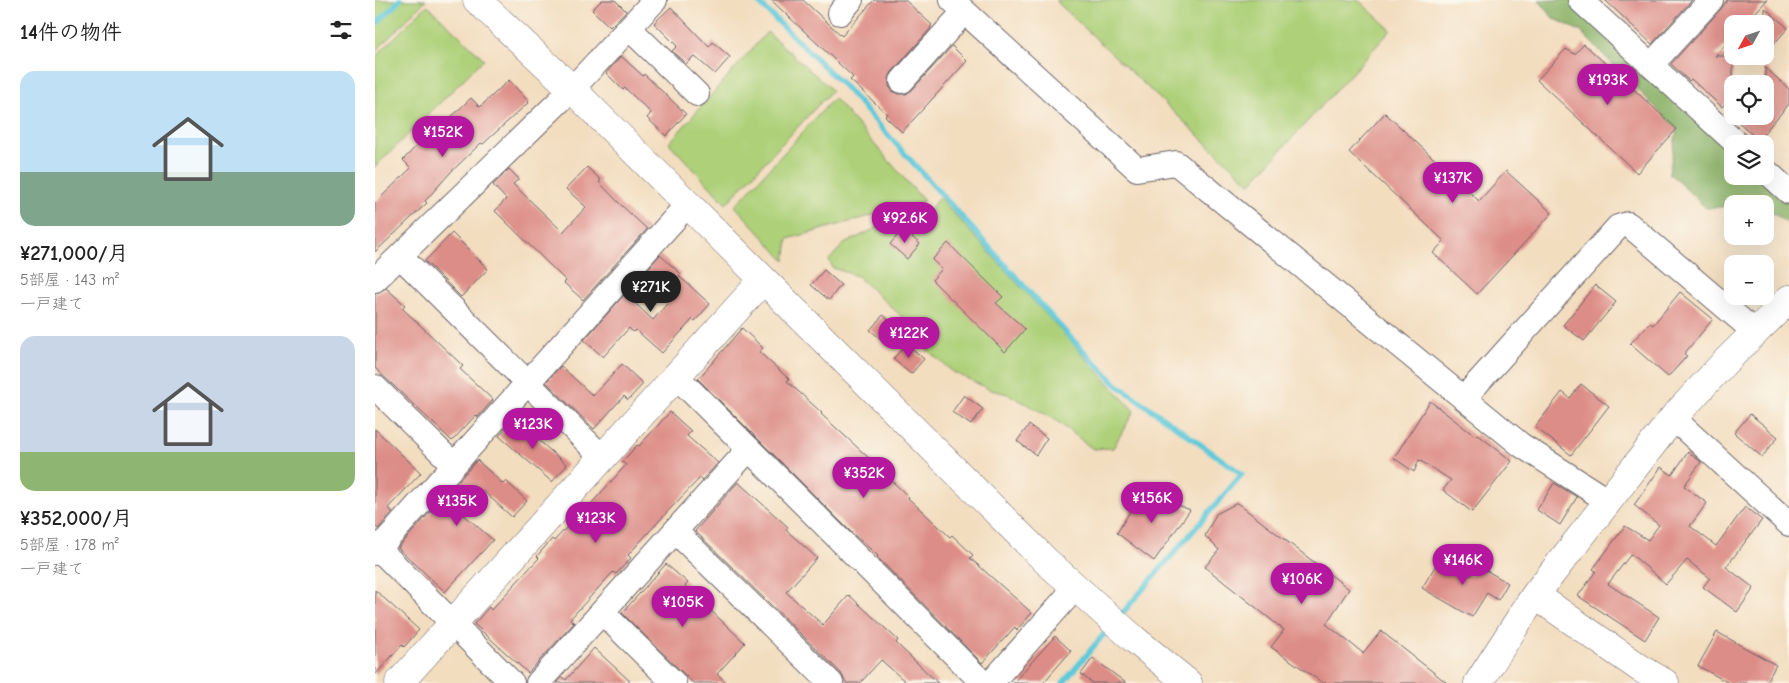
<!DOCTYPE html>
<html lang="ja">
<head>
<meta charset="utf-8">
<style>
	:root { --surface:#fff; --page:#f2f2f2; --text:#222; --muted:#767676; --accent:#b5179e }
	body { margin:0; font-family:"Comic Neue","Klee One",sans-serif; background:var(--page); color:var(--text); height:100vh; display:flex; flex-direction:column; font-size:19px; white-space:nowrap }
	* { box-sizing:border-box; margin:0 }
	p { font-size:16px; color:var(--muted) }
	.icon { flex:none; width:28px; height:28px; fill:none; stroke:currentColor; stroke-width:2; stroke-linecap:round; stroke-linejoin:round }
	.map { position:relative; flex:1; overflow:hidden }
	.details { display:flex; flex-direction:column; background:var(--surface); width:375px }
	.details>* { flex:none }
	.needle { width:32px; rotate:230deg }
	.fabs { position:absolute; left:1349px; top:15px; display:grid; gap:10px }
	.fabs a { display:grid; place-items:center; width:50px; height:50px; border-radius:10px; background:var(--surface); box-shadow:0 5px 20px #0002; font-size:25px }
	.price { position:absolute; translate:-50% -42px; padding:0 11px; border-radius:18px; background:var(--accent); color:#fff; font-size:16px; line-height:32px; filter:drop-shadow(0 1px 2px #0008) }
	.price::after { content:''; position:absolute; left:50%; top:30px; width:15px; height:11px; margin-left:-8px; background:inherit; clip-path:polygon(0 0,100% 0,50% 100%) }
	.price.selected { background:#222; color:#fff }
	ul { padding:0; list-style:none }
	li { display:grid; align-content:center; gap:10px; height:265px; padding:0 20px }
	li span { display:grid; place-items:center; height:155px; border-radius:15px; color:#555 }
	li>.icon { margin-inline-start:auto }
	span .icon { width:90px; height:90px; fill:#fffc; stroke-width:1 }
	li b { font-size:21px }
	h2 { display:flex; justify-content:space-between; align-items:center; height:60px; padding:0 20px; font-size:21px }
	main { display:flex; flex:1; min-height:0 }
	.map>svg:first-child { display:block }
	.green { fill:#add078; stroke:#68795a }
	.forest { fill:#8ab268; stroke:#566a52 }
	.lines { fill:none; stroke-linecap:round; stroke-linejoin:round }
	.stream { stroke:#5fc9da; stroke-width:5.5 }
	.building { fill:#dd8d87 }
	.minor-casing { stroke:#6b6369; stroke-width:26 }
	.tertiary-casing { stroke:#6b6369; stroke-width:29 }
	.minor { stroke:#fff; stroke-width:24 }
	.tertiary { stroke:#fff; stroke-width:28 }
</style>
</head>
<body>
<main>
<section class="details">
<h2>14件の物件<svg class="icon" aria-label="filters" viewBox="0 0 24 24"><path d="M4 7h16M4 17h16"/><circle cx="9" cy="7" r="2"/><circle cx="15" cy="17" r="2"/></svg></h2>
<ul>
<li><span style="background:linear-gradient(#bfe0f5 65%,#7fa58c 0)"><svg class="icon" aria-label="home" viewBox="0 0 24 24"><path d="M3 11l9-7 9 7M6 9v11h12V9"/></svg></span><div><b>¥271,000/月</b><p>5部屋 · 143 m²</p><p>一戸建て</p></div></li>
<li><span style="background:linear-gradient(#c9d6e8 75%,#8fb573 0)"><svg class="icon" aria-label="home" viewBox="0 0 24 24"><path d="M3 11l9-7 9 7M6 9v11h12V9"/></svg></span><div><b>¥352,000/月</b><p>5部屋 · 178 m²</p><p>一戸建て</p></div></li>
</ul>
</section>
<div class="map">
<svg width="1414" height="683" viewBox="0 0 1414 683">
	<rect width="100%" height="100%" fill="#fbf7ec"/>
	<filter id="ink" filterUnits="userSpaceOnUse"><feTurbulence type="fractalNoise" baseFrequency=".02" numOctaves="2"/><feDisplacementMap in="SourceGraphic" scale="10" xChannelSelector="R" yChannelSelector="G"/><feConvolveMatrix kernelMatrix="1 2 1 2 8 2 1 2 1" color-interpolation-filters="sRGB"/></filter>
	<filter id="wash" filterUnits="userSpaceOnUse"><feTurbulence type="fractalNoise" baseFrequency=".0096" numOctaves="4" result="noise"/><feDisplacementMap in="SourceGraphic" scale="20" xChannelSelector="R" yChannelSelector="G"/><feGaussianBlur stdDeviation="1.12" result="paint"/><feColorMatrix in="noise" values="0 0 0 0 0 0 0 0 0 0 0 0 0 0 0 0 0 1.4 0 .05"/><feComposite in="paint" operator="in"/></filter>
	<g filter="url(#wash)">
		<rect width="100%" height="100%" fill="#f3ddbf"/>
		<path class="green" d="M0 0H51L0 52Z
			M680 0H983L1016 30 875 184Z
			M52 5 109 59 0 167V57Z
			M392 32 457 90 351 204 294 143Z
			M459 98 549 201 413 239 410 261 360 206Z
			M564 197 759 411 738 448 718 449 679 419 633 394 616 390 578 372 551 349 534 323 482 276 458 268 454 260 469 244 517 220 554 211Z"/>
		<path class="forest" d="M1164 0H1205L1358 144V176H1390L1414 198V224L1390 208V204H1358L1357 206 1331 208 1294 173 1302 129 1205 31 1178 18Z"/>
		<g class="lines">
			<path class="stream" d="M381 0 468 85 694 336 741 384 867 474 744 617
				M0 25 25 0
				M688 683 735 627"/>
		</g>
		<g id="blocks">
			<path class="building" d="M227 0H240L251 11 235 27 217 10Z
				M396 0H428L467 36 499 0H530L557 25 555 27 556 28 517 72 514 78V86L517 91 524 94H531L537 90 577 46 592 61 527 132 510 116 512 114 475 80 478 77Z
				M1230 0H1317L1277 44Z
				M1352 0H1392L1370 24H1358V37L1340 56H1358V95L1347 107 1316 79 1314 81 1296 64 1346 9Z
				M296 7 334 47 338 42 355 57 340 74 319 56 311 64 297 51 302 46 279 23Z
				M1390 8 1413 28 1390 54Z
				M1209 44 1302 129 1262 173 1162 80 1191 49 1200 54Z
				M246 56 268 76 269 74 311 114 291 136 272 118 276 113 250 88 248 90 231 73Z
				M1390 67 1414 89V104L1383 140 1357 116H1390Z
				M134 80 154 102 108 144 106 143 75 173 50 201 52 203 0 252V203L36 168 28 160 46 141 49 143 96 98 105 107Z
				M1010 113 1104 201 1131 171 1177 213 1102 294 1058 253 1069 241 974 152Z
				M212 167 226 180 224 182 246 205 272 229 208 300 189 283 191 281 120 211 131 199 118 185 134 169 144 179 138 184 188 232 211 207 191 189Z
				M528 229 545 244 532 259 515 244Z
				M77 233 113 269 86 297 50 261Z
				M573 243 628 297 621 303 650 329 630 352 557 280 567 269 557 260Z
				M285 255 306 274 304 276 335 304 320 321 318 319 287 353 261 330 258 332 254 328 228 357 209 340 250 294 278 320 298 297 270 272Z
				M449 270 466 285 454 300 436 285Z
				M1220 285 1241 302 1209 341 1188 325Z
				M11 288 30 305 27 308 88 366 85 369 118 400 103 417 101 415 77 441 0 368V294Z
				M1305 292 1338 319 1309 354 1312 356 1293 377 1255 344 1275 323 1278 325Z
				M508 315 526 330 513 345 495 330Z
				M367 328 388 348 384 352 414 379 412 381 447 413 446 414 508 471 507 472 534 497 533 498 575 537 577 535 598 555 595 558 657 613 642 630 640 627 607 663 502 557 503 556 478 534 323 379Z
				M531 344 549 359 536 374 518 359Z
				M247 364 268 384 253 400 249 396 219 429 171 382 186 366 218 396Z
				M1206 384 1234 406 1196 455 1160 427 1187 392 1195 398Z
				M589 395 608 409 596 425 577 412Z
				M1055 401 1100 436 1102 434 1137 461 1097 512 1068 490 1076 480 1044 460 1039 472 1019 458Z
				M295 412 316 431 312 436 343 463 327 480 325 478 294 510 253 555 256 558 241 574 238 572 195 619 199 623 153 673 99 624 114 607 116 610 164 558 162 556 177 539 179 541 203 515 204 517 251 465 247 462 262 445 264 446Z
				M1375 414 1403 437 1387 457 1359 433Z
				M139 419 192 465 177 482 124 436Z
				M654 425 672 438 661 455 642 441Z
				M0 429 46 473 13 508 18 512 3 529 0 526Z
				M1313 452 1326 462 1309 486 1332 503 1315 526 1341 546 1370 507 1387 520 1351 567 1379 588 1362 612 1328 587 1335 578 1312 560 1291 584 1256 554 1233 584 1284 617 1270 640 1203 596 1221 571 1218 569 1250 526 1273 540 1284 525 1259 505 1286 467 1297 475Z
				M102 460 128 484 131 481 152 501 137 517 108 491 87 513 118 540 70 592 23 548Z
				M363 482 413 527 411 530 442 558 411 592 448 625 474 595 523 640 521 643 563 683H532L506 660 485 683H471L466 673 320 531Z
				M1179 483 1202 497 1185 525 1162 510Z
				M768 490 815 510 779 561 742 533Z
				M862 503 974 589 951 624 988 653 1006 631 1072 683H948L896 647 909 630 830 567 844 550 830 536 841 514Z
				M1065 558 1096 576 1102 565 1133 583 1123 600 1112 593 1097 617 1047 588Z
				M291 564 313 583 310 586 370 643 342 674 352 683H318L247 613Z
				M0 590 44 630 29 647 27 645 0 675Z
				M1342 632 1401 665 1391 683H1354L1323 666Z
				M680 636 696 651 668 683H638Z
				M219 648 257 683H182L187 677 191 680Z
				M718 658 751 683H717L706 674Z"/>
		</g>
	</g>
	<g filter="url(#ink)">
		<use href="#blocks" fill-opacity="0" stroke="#6b6369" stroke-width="1"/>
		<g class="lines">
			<defs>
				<path id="minor" d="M577 0 762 169 801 163 1146 445 1233 501
					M1205 0 1362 144
					M465 13 476 0
					M254 28 322 94
					M1276 65 1336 0
					M527 81 589 12
					M1390 170 1414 192
					M25 256 228 458
					M0 280 197 89 280 0
					M302 377 608 683
					M0 387 79 465
					M1089 398 1243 227 1253 224 1380 332
					M1298 418 1414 524
					M300 531 456 683
					M0 545 137 683
					M0 553 312 205
					M227 612 299 683
					M163 683 374 449
					M616 683 701 587"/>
				<path id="tertiary" d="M102 0 197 89 671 561 759 639 813 683
					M1160 595 1265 668 1290 683
					M24 683 388 280
					M1103 683 1160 595 1298 418 1350 362 1414 299"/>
			</defs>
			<use href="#minor" class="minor-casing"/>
			<use href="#tertiary" class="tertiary-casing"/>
			<use href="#minor" class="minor"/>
			<use href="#tertiary" class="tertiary"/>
		</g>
	</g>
</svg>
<div class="fabs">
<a><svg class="needle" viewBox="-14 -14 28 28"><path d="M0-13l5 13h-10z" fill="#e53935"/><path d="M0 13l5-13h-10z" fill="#767676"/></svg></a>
<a><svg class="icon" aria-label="locate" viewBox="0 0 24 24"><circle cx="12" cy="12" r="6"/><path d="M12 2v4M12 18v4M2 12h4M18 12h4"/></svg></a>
<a><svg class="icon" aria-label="layers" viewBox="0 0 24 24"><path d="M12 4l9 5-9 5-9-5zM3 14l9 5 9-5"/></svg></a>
<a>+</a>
<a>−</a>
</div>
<b class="price" style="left:1233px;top:106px">¥193K</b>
<b class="price" style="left:68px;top:158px">¥152K</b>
<b class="price" style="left:1078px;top:204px">¥137K</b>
<b class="price" style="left:530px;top:244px">¥92.6K</b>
<b class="price selected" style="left:276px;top:313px">¥271K</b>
<b class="price" style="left:534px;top:359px">¥122K</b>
<b class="price" style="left:158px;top:450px">¥123K</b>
<b class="price" style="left:489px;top:499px">¥352K</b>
<b class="price" style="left:777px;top:524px">¥156K</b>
<b class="price" style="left:82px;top:527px">¥135K</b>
<b class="price" style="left:221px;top:544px">¥123K</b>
<b class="price" style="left:1088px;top:586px">¥146K</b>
<b class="price" style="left:927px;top:605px">¥106K</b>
<b class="price" style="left:308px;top:628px">¥105K</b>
</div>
</main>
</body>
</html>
